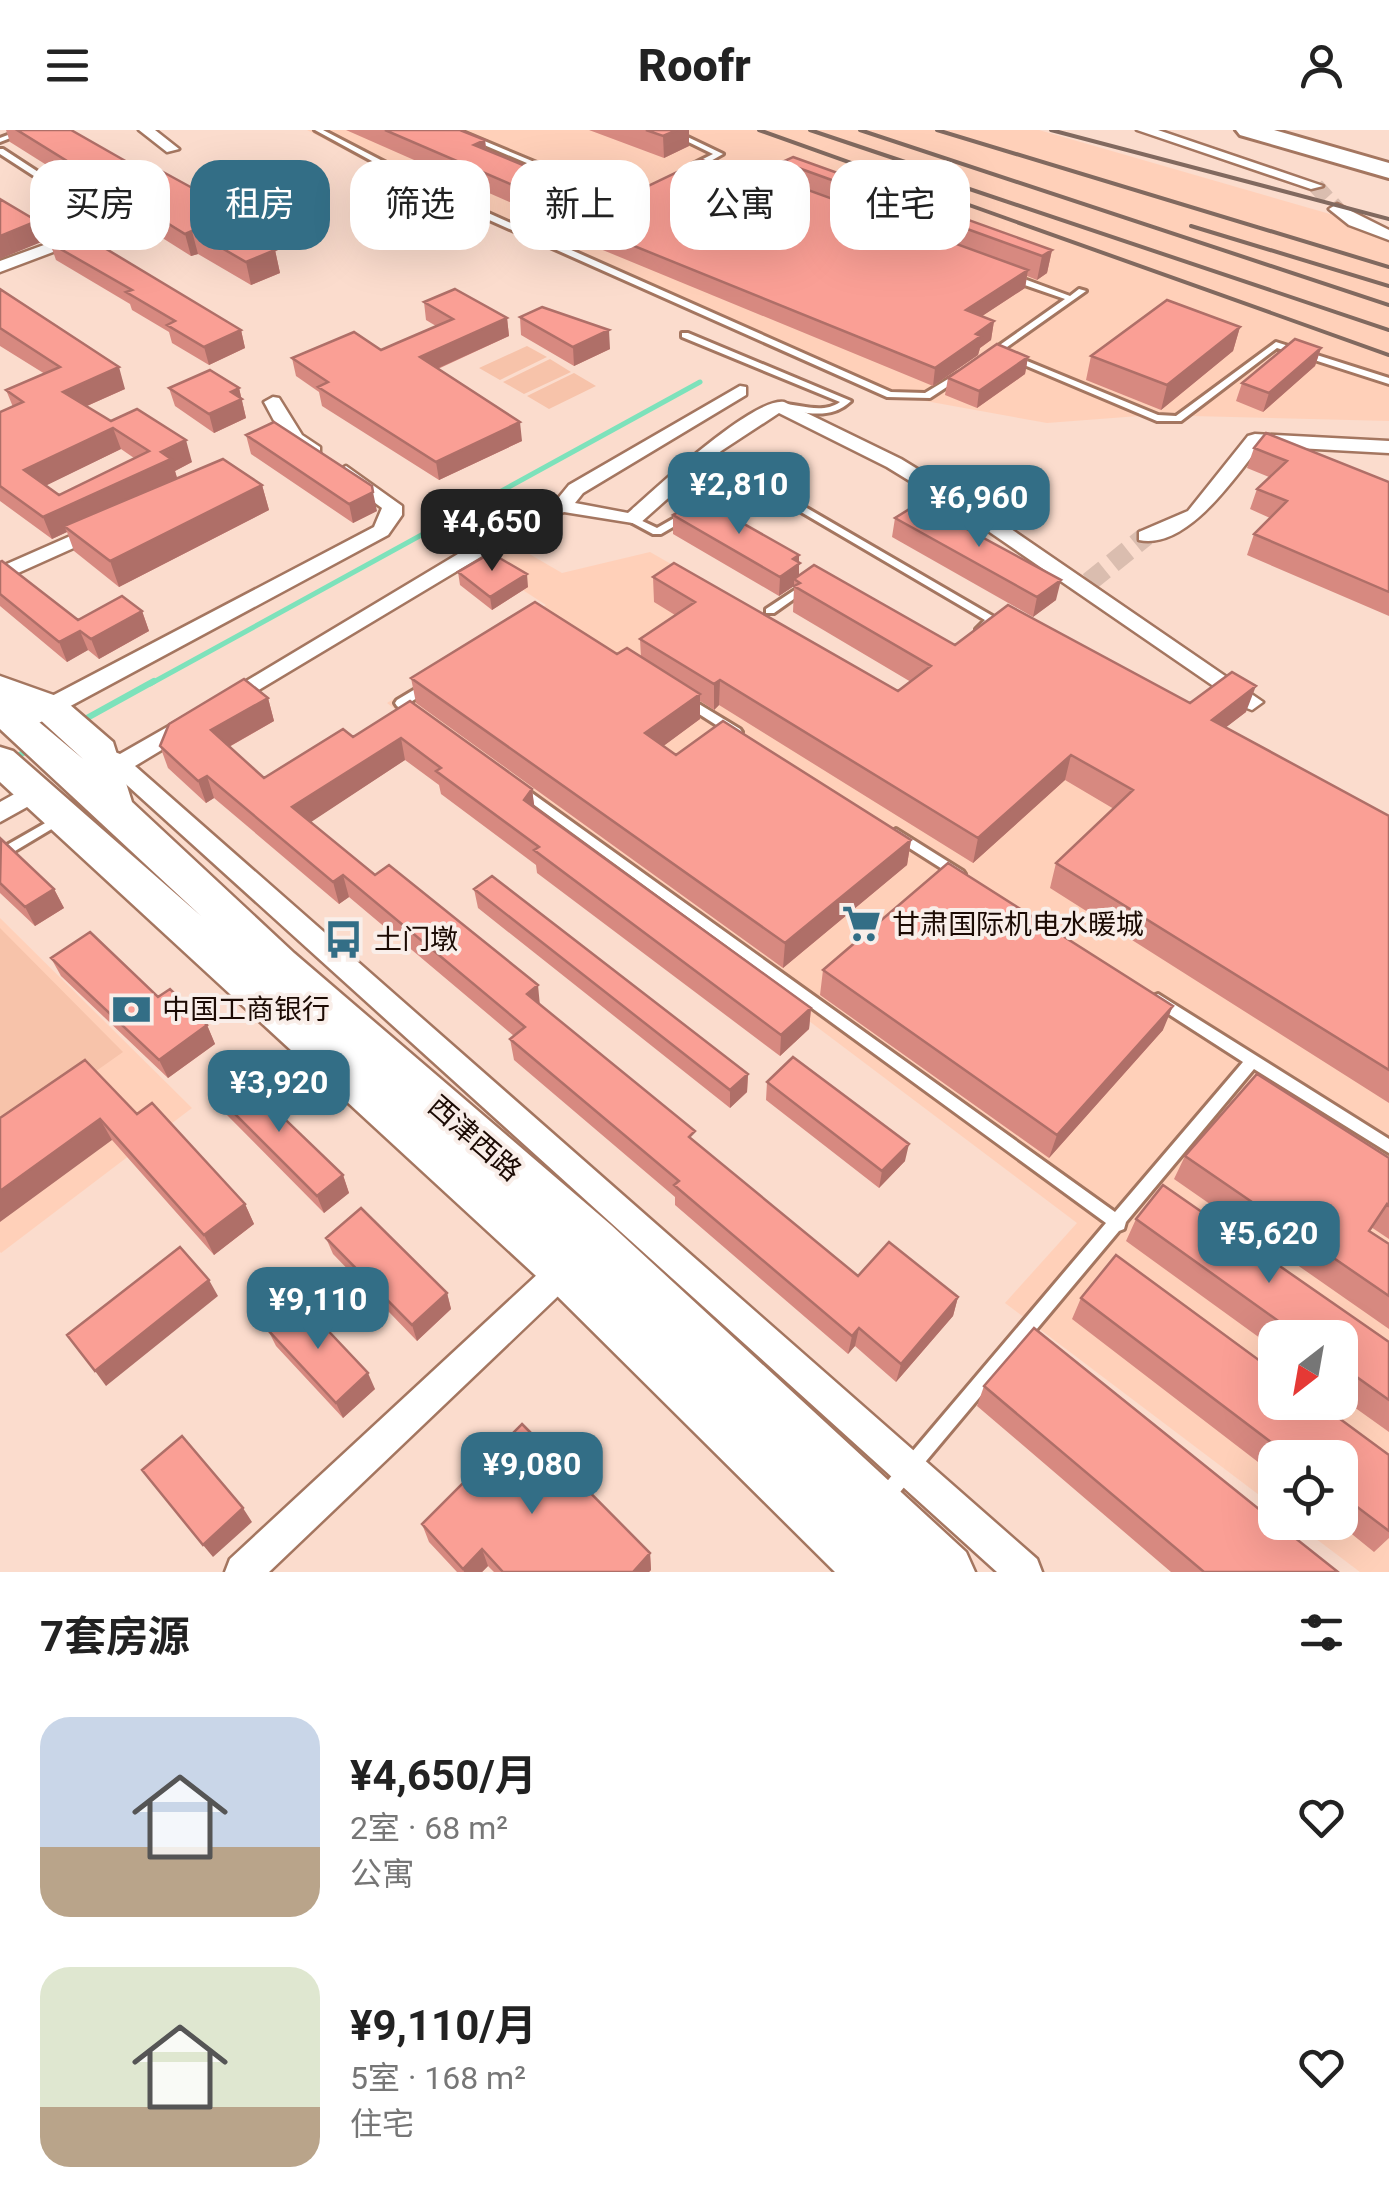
<!DOCTYPE html>
<html lang="zh">
<head>
<meta charset="utf-8">
<style>
	:root { --surface:#fff; --page:#f6f6f6; --text:#222; --muted:#767676; --accent:#336e86 }
	body { margin:0; font-family:Roboto,"Noto Sans SC",sans-serif; background:var(--page); color:var(--text); height:100vh; display:flex; flex-direction:column; font-size:38px; white-space:nowrap }
	* { box-sizing:border-box; margin:0 }
	p { font-size:32px; color:var(--muted) }
	.icon { flex:none; width:55px; height:55px; fill:none; stroke:currentColor; stroke-width:2; stroke-linecap:round; stroke-linejoin:round }
	.map { position:relative; height:1442px; overflow:hidden }
	.side { display:flex; flex-direction:column; background:var(--surface); flex:1 }
	.side>* { flex:none }
	.banner { position:absolute; left:30px; top:30px; width:1330px; height:90px; display:flex; gap:20px }
	.needle { width:65px; rotate:211deg }
	.controls { position:absolute; left:1258px; top:1190px; display:grid; gap:20px }
	.controls a { display:grid; place-items:center; width:100px; height:100px; border-radius:20px; background:var(--surface); box-shadow:0 10px 40px #0002; font-size:50px }
	.price { position:absolute; translate:-50% -85px; padding:0 22px; border-radius:20px; background:var(--accent); color:#fff; font-size:32px; line-height:65px; filter:drop-shadow(0 2px 5px #0008) }
	.price::after { content:''; position:absolute; left:50%; top:60px; width:30px; height:22px; margin-left:-15px; background:inherit; clip-path:polygon(0 0,100% 0,50% 100%) }
	.price.active { background:#222; color:#fff }
	ul { padding:0; list-style:none }
	li { display:flex; align-items:center; gap:30px; height:250px; padding:0 40px }
	li span { display:grid; place-items:center; flex:none; width:280px; height:200px; border-radius:30px; color:#555 }
	li>.icon { margin-inline-start:auto }
	span .icon { width:120px; height:120px; fill:#fffc; stroke-width:1 }
	li b { font-size:42px }
	h2 { display:flex; justify-content:space-between; align-items:center; height:120px; padding:0 40px; font-size:42px }
	.pill { padding:0 35px; border-radius:30px; background:var(--surface); box-shadow:0 10px 40px #0002; font-size:35px; line-height:90px }
	.pill.active { background:var(--accent); color:#fff }
	header { display:flex; justify-content:space-between; align-items:center; height:130px; padding:0 40px; background:var(--surface); font-size:45px; font-weight:800 }
	.map>svg:first-child { display:block }
	.built { fill:#ffd0b9; fill-rule:evenodd }
	.green { fill:#f7c3aa }
	.lines { fill:none; stroke-linecap:round; stroke-linejoin:round }
	.stream-far1 { stroke:#7de2bb; stroke-width:5 }
	.stream { stroke:#7de2bb; stroke-width:6 }
	.minor-tunnel-far1 { stroke:#dabdaf; stroke-width:16; stroke-dasharray:16 8; stroke-linecap:butt }
	.minor-tunnel { stroke:#dabdaf; stroke-width:20; stroke-dasharray:20 10; stroke-linecap:butt }
	.service-casing { stroke:#a47660; stroke-width:6 }
	.minor-casing { stroke:#a47660; stroke-width:5 }
	.primary-casing { stroke:#a47660; stroke-width:5 }
	.trunk-casing { stroke:#a47660; stroke-width:6 }
	.service { fill:#fff; fill-rule:evenodd }
	.minor { fill:#fff; fill-rule:evenodd }
	.primary { fill:#fff; fill-rule:evenodd }
	.trunk { fill:#fff; fill-rule:evenodd }
	.rail { stroke:#81695f; stroke-width:4 }
	.wall { fill:#d78980; fill-rule:evenodd }
	.shaded-wall { fill:#af6f68 }
	.building { fill:#fa9f95; stroke:#af6f68; stroke-width:2.5; fill-rule:evenodd }
	.labels { text-anchor:middle; stroke-width:8; stroke-linejoin:round; paint-order:stroke }
	.poi-label { font-size:28px; fill:#1c0b04; stroke:#f9eee9; text-anchor:start }
	.street-label { font-size:28px; fill:#1c0b04; stroke:#f9eee9 }
</style>
</head>
<body>
<header><svg class="icon" aria-label="menu" viewBox="0 0 24 24"><path d="M4 6h16M4 12h16M4 18h16"/></svg>Roofr<svg class="icon" aria-label="person" viewBox="0 0 24 24"><circle cx="12" cy="8" r="4"/><path d="M4 21q1-7 8-7t8 7"/></svg></header>
<div class="map">
<svg width="1389" height="1442" viewBox="0 0 1389 1442">
	<rect width="100%" height="100%" fill="#fbdccd"/>
	<path class="built" d="M307 0H1039L1389 101V291L1152 285 1047 293 920 270H888L431 66Z
		M464 386 562 443 650 422 906 568 1389 710V1442H1360L1295 1393 1340 1392V1328H1275V1377L1005 1173 1077 1093 387 573 546 475 442 408ZM1275 1208H1340V1272H1275Z
		M0 788 192 978 1 1123 0 1122Z"/>
	<path class="green" d="M527 216 547 227 500 250 479 238Z
		M550 229 571 242 524 264 503 252Z
		M574 243 596 256 549 279 527 266Z
		M0 798 123 922 0 1009Z"/>
	<g class="lines">
		<path class="stream-far1" d="M150 554 700 252"/>
		<path class="stream" d="M78 593 154 551
			M0 636 32 618"/>
		<path class="minor-tunnel-far1" d="M1316 56 1337 79"/>
		<path class="minor-tunnel" d="M1089 452 1146 406"/>
		<defs>
			<path id="service" d="M21 0H31L0 12V8Z
				M315 0H323L446 64 544 108 584 88H590V92L551 111 891 262 925 263 958 243 965 245 930 268 887 267 440 68Z
				M449 0H458L628 71 621 73Z
				M664 0H673L723 24 693 41H687V37L713 24Z
				M0 19H3L75 66 68 68 0 24Z
				M1007 145H1013L1070 166 1079 159 1086 161 990 229 986 226 987 224 1065 169 1007 149Z
				M682 203H688L851 271C829 292 802 281 775 278V274C797 272 820 286 840 272L682 207Z
				M1276 212 1389 248V254L1277 218 1181 291H1157L1008 228 1015 226 1158 285 1176 286Z
				M750 345 996 488 997 490 985 501H977L976 499 985 490 750 352 661 404H653L627 390 632 387 636 388 657 398Z
				M804 454 808 455V459L774 483H766V479Z
				M427 552 431 553 433 556 431 559 409 573 423 584 421 587H413L397 576 395 573 397 570Z
				M689 568 740 599 742 602 740 605H732L685 575 683 572Z
				M522 656 1115 1082 1243 932 1153 874 1151 870 1153 866 1158 864 1389 1009V1023L1254 939 1126 1092 1124 1099 1119 1101 890 1374 884 1377 878 1374 875 1368 878 1362 1106 1093 518 663 516 660Z
				M61 684 67 688 65 691 0 730V719Z
				M896 699 963 741 965 744 963 747H955L892 707 890 704Z"/>
			<path id="minor" d="M139 0H155L179 19 167 22Z
				M1137 0H1158L1323 56 1311 59Z
				M1337 74 1389 100V110L1349 95 1329 79Z
				M55 111 63 116 61 119 0 142V131Z
				M740 256 746 257V265L583 363 575 373 628 383C654 360 753 267 784 272L901 329 976 375 1263 572 1252 580 1244 577 962 383 887 337 779 283 721 321 639 394 564 382 532 396 232 576H216L213 571 518 388 555 372 569 355Z
				M273 267 279 268 302 305 320 317V325C290 330 276 293 264 272Z
				M1255 304 1389 311V323L1260 316C1234 348 1187 420 1139 410V402L1188 381 1248 306Z
				M346 336 402 376V385L388 405 24 601H8L4 595 8 589 374 397 382 378 339 346 336 342Z
				M100 393 107 395V403L0 451V437Z
				M190 584 202 592 198 598 135 636 1037 1429 1042 1442H997L97 628 109 620 120 624Z
				M36 652 45 655 48 661 45 667 0 692V672Z
				M565 1124 576 1129 581 1139 576 1149 269 1442H225L230 1429 554 1129Z"/>
			<path id="primary" d="M0 546 62 568 113 612 132 672 294 823 611 1095 966 1422 975 1442H835L547 1156 0 652V617L13 621 201 786 0 599ZM27 582 36 586 83 629Z"/>
			<path id="trunk" d="M1236 0H1274L1389 33V48L1240 5Z"/>
		</defs>
		<use href="#service" class="service-casing"/>
		<use href="#minor" class="minor-casing"/>
		<use href="#primary" class="primary-casing"/>
		<use href="#trunk" class="trunk-casing"/>
		<use href="#service" class="service"/>
		<use href="#minor" class="minor"/>
		<use href="#primary" class="primary"/>
		<use href="#trunk" class="trunk"/>
		<path class="rail" d="M759 0 1389 225
			M810 0 938 43
			M860 0 1389 175
			M937 0 1389 137
			M1051 0 1389 89
			M922 43 1389 200
			M1191 96 1389 156"/>
	</g>
	<path class="wall" d="M6 0H71L143 41 238 83 243 103 275 120 280 143 251 155 198 124 191 126 10 12Z
		M346 0H460L485 10 486 20 590 78 756 51H781L782 32 1052 120 1047 143 1037 150 1027 146 1025 158 982 186 994 191 991 210 980 218 978 225 933 256 576 109 575 92 578 90 577 87 562 95Z
		M589 0H689V16L664 28Z
		M50 113 241 200 245 218 209 235 172 213 169 202 132 180 130 174 56 130Z
		M0 159 125 259 87 276 111 291 192 332 175 341 177 348 262 355 269 380 119 457 74 421 67 402 52 409 0 371V282L13 277 6 260 45 244 0 216ZM121 319 134 328 59 365 46 355Z
		M424 172 507 188 509 206 438 239 522 311 439 350 322 276 319 262 296 246 292 228 381 220 436 196 426 190Z
		M520 187 610 219 574 236 521 205Z
		M1240 197 1233 221 1161 280 1086 250 1091 226Z
		M1321 218 1315 236 1263 282 1236 271 1242 253Z
		M1028 227 1025 244 977 278 945 265 948 248Z
		M169 258H239L246 288 214 303 175 276Z
		M246 305 377 381 353 393 251 324Z
		M1254 318 1389 352V486L1247 425 1254 404 1270 388 1250 379 1257 359 1269 347 1247 338Z
		M673 385 799 425V446L955 515 1190 573 1246 582 1226 597 1389 686V973L1050 758 1056 733 1114 679 1065 650 973 733 719 575 714 580 700 571V589L663 616 676 625 911 710 907 735 783 838 416 573 411 548 617 524 641 527 640 509 675 485 654 472 653 447 898 561 911 552 793 482 794 456 779 466 673 404Z
		M895 388 1056 470 1033 487 892 407Z
		M0 432 78 490 142 481 149 501 99 529 88 520 67 532 0 476Z
		M458 442 528 457 492 480 460 455Z
		M268 568 274 591 229 617 264 648 353 607 410 571 532 659 534 677 811 878 809 899 780 926 537 743 536 735 441 664 439 655 405 630 310 692 540 875 695 1012 858 1146 958 1167 953 1186 896 1252 855 1216 848 1224 675 1075V1067L514 930 510 909 514 906 349 767 339 774 214 668 206 673 168 638 160 616Z
		M0 710 54 759 64 778 35 796 0 763Z
		M474 759 748 944 747 962 730 978 478 778Z
		M51 828 207 895 215 914 168 948 61 846Z
		M823 840 1163 900 1049 1028 820 865Z
		M767 952 905 1031 879 1058 766 970Z
		M214 963 343 1045 349 1063 324 1083 222 980Z
		M137 984 245 1074 254 1094 214 1125 112 1010 0 988Z
		M1185 1026 1389 1028V1109L1371 1097 1369 1101 1389 1114V1199L1174 1049Z
		M1136 1089 1389 1212V1302L1340 1267V1208H1275V1219L1126 1111Z
		M326 1108 447 1163 451 1179 417 1211 333 1124Z
		M1081 1168 1389 1325V1408L1374 1422 1337 1392H1340V1328H1275V1345L1072 1189Z
		M268 1200 375 1259 343 1288 276 1216Z
		M984 1256 1338 1442H1171L977 1276Z
		M422 1394 650 1423 651 1440 649 1442H494L488 1436 482 1442H457L429 1412Z"/>
	<path class="shaded-wall" d="M677 0H689V16L664 28 663 6Z
		M485 10 487 29 474 15Z
		M589 62 590 81 577 84V87L562 95 561 76Z
		M238 83 244 106 221 90Z
		M37 91 44 111 0 129V106Z
		M192 101 198 124 191 126 185 104Z
		M275 120 280 143 251 155 246 132Z
		M1052 120 1047 143 1037 150 1042 126Z
		M1028 140 1025 158 964 198 966 180Z
		M507 188 509 206 423 245 420 227Z
		M994 191 991 210 980 218 978 225 933 256 935 238 976 204Z
		M1240 197 1233 221 1161 280 1167 255Z
		M241 200 245 218 209 235 204 217Z
		M609 200 610 219 574 236 573 217Z
		M1321 218 1315 236 1263 282 1269 263Z
		M1028 227 1025 244 977 278 979 261Z
		M119 237 125 259 71 283 63 262Z
		M239 258 246 288 214 303 209 284 231 262Z
		M520 292 522 311 439 350 436 332Z
		M113 298 121 319 33 362 24 340Z
		M186 310 192 332 175 341 178 351 64 396 67 402 52 409 43 387Z
		M262 355 269 380 119 457 110 431Z
		M373 362 377 381 353 393 349 374Z
		M799 425V452L794 449V456L779 466 780 447 793 429Z
		M527 444 528 457 492 480 490 467Z
		M1061 450 1056 470 1033 487 1037 467Z
		M142 481 149 501 99 529 91 509Z
		M80 501 88 520 67 532 59 512Z
		M720 550 719 575 714 580V554Z
		M1256 556 1246 582 1203 615 1212 590Z
		M700 564V589L646 629 645 603Z
		M268 568 274 591 218 623 211 600Z
		M401 608 405 630 299 700 292 677Z
		M1071 625 1065 650 973 733 978 708Z
		M207 646 214 668 206 673 198 651Z
		M532 659 535 681 524 670Z
		M911 710 907 735 783 838 785 813Z
		M343 745 349 767 339 774 333 752Z
		M54 759 64 778 35 796 25 777Z
		M538 855 540 876 527 864Z
		M1173 876 1163 900 1049 1028 1057 1005Z
		M811 878 809 899 780 926 781 905Z
		M207 895 215 914 168 948 159 930Z
		M748 944 747 962 730 978V960Z
		M100 989 112 1010 0 1092V1061Z
		M909 1014 905 1031 879 1058 882 1041Z
		M343 1045 349 1063 324 1083 317 1066Z
		M245 1074 254 1094 214 1125 204 1105Z
		M209 1150 218 1166 106 1256 95 1241Z
		M447 1163 451 1179 417 1211 412 1195Z
		M958 1167 953 1186 896 1252 901 1234Z
		M859 1198 855 1216 848 1224 852 1206Z
		M368 1243 375 1259 343 1288 336 1273Z
		M243 1378 252 1392 213 1427 203 1415Z
		M482 1419 488 1436 482 1442H464L463 1439Z
		M650 1423 651 1440 649 1442H633Z"/>
	<path class="building" d="M17 0H71L143 41 154 37 238 83 221 90 275 120 246 132 192 101 185 104Z
		M385 0H460L485 10 474 15 589 62 561 76Z
		M646 0H677L663 6Z
		M793 27 1052 120 1042 126 782 32Z
		M702 30 756 51 767 45 1028 140 966 180 994 191 976 204 981 206 935 238 575 92 584 87 577 84 606 70 613 73Z
		M0 69 37 91 0 106Z
		M78 102 241 200 204 217 167 195 175 191 126 162 132 160 50 113Z
		M0 159 119 237 63 262 111 291 137 279 186 310 161 322 171 329 43 387 0 356V282L23 272 6 260 60 237 0 198ZM113 298 149 321 59 365 24 340Z
		M455 159 507 188 420 227 520 292 436 332 318 257 328 252 292 228 354 202 381 220 397 213 453 189 424 172Z
		M1167 170 1240 197 1167 255 1091 226Z
		M542 177 609 200 573 217 520 187Z
		M1295 209 1321 218 1269 263 1242 253Z
		M997 214 1028 227 979 261 948 248Z
		M210 240 239 258 231 262 242 269 209 284 169 258Z
		M274 292 372 356 373 362 349 374 246 305Z
		M1266 303 1389 352V462L1254 404 1287 371 1257 359 1287 331 1254 318Z
		M223 329 262 355 110 431 64 396Z
		M700 369 799 425 793 429 800 433 780 447 673 385Z
		M919 373 1061 450 1037 467 895 388Z
		M491 423 527 444 490 467 458 442Z
		M2 431 78 490 122 466 142 481 91 509 80 501 59 512 0 464V432Z
		M674 433 898 561 931 536 794 456 800 453 794 449 814 435 955 515 1008 475 1190 573 1232 542 1256 556 1212 590 1389 686V940L1056 733 1133 660 1071 625 978 708 720 550 714 554 640 509 695 472 653 447Z
		M535 472 617 524 627 518 700 564 645 603 676 625 723 591 911 710 785 813 411 548Z
		M244 549 268 568 211 600 264 648 343 599 353 607 410 571 532 659 524 670 811 878 781 905 534 720 539 717 436 641 441 638 401 608 292 677 375 745 389 735 538 855 527 864 695 1001 689 1007 858 1146 889 1112 958 1167 901 1234 859 1198 852 1206 674 1055 679 1051 510 909 525 897 343 745 333 752 207 646 198 651 160 616 169 594Z
		M1 709 54 759 25 777 0 753Z
		M948 733 1173 876 1057 1005 823 840Z
		M492 746 748 944 730 960 474 759Z
		M90 802 158 867 170 859 207 895 159 930 51 828Z
		M793 927 909 1014 882 1041 767 952Z
		M85 930 137 984 152 973 245 1074 204 1105 100 989 0 1061V988Z
		M238 944 343 1045 317 1066 214 963Z
		M1257 944 1389 1028V1076L1387 1074 1369 1101 1389 1114V1166L1185 1026Z
		M1163 1055 1389 1212V1270L1340 1235V1208H1302L1136 1089Z
		M361 1078 447 1163 412 1195 326 1108Z
		M180 1117 209 1150 95 1241 67 1205Z
		M1116 1125 1275 1242V1272H1317L1389 1325V1401L1340 1364V1328H1292L1081 1168Z
		M301 1172 368 1243 336 1273 268 1200Z
		M1034 1198 1275 1392 1338 1442H1204L984 1256Z
		M522 1294 650 1423 633 1442H503L482 1419 463 1439 422 1394Z
		M182 1306 243 1378 203 1415 142 1340Z"/>
	<defs>
		<symbol id="supermarket-bare" viewBox="-9 -9 18 18"><path d="M-6-5.5h2.5l.6 2H6L4.5 2H-2.5L-4.4-4H-6ZM-1.5 3.2a1.3 1.3 0 1 0 .1 0ZM3 3.2a1.3 1.3 0 1 0 .1 0Z" fill="#336e86" stroke="#f9eee9" stroke-width="2.5" paint-order="stroke"/></symbol>
		<symbol id="bus-bare" viewBox="-9 -9 18 18"><path d="M-5-6H5V4H4V6H2V4H-2V6H-4V4H-5ZM-3.5-4V0h7V-4ZM-3.5 1.2v1.5H-2V1.2ZM2 1.2v1.5H3.5V1.2Z" fill="#336e86" stroke="#f9eee9" stroke-width="2.5" paint-order="stroke"/></symbol>
		<symbol id="bank-bare" viewBox="-9 -9 18 18"><path d="M-6-4H6V4H-6ZM0-2.3a2.3 2.3 0 1 0 0 4.6a2.3 2.3 0 1 0 0-4.6Z" fill="#336e86" stroke="#f9eee9" stroke-width="2.5" paint-order="stroke"/></symbol>
	</defs>
	<g fill-rule="evenodd">
		<use href="#supermarket-bare" x="834" y="766" width="55" height="55"/>
		<use href="#bus-bare" x="316" y="782" width="55" height="55"/>
		<use href="#bank-bare" x="104" y="852" width="55" height="55"/>
	</g>
	<g class="labels">
		<g class="poi-label">
			<text x="892" y="804">甘肃国际机电水暖城</text>
			<text x="374" y="819">土门墩</text>
			<text x="162" y="889">中国工商银行</text>
		</g>
		<g class="street-label">
			<text transform="translate(475 1008) rotate(41)" y="10">西津西路</text>
		</g>
	</g>
</svg>
<div class="controls">
<a><svg class="needle" viewBox="-14 -14 28 28"><path d="M0-13l5 13h-10z" fill="#e53935"/><path d="M0 13l5-13h-10z" fill="#767676"/></svg></a>
<a><svg class="icon" aria-label="locate" viewBox="0 0 24 24"><circle cx="12" cy="12" r="6"/><path d="M12 2v4M12 18v4M2 12h4M18 12h4"/></svg></a>
</div>
<b class="price" style="left:739px;top:407px">¥2,810</b>
<b class="price" style="left:979px;top:420px">¥6,960</b>
<b class="price active" style="left:492px;top:444px">¥4,650</b>
<b class="price" style="left:279px;top:1005px">¥3,920</b>
<b class="price" style="left:1269px;top:1156px">¥5,620</b>
<b class="price" style="left:318px;top:1222px">¥9,110</b>
<b class="price" style="left:532px;top:1387px">¥9,080</b>
<div class="banner">
<a class="pill">买房</a>
<a class="pill active">租房</a>
<a class="pill">筛选</a>
<a class="pill">新上</a>
<a class="pill">公寓</a>
<a class="pill">住宅</a>
</div>
</div>
<section class="side">
<h2>7套房源<svg class="icon" aria-label="filters" viewBox="0 0 24 24"><path d="M4 7h16M4 17h16"/><circle cx="9" cy="7" r="2"/><circle cx="15" cy="17" r="2"/></svg></h2>
<ul>
<li><span style="background:linear-gradient(#c9d6e8 65%,#b9a48a 0)"><svg class="icon" aria-label="home" viewBox="0 0 24 24"><path d="M3 11l9-7 9 7M6 9v11h12V9"/></svg></span><div><b>¥4,650/月</b><p>2室 · 68 m²</p><p>公寓</p></div><svg class="icon" aria-label="heart" viewBox="0 0 24 24"><path d="M12 20l-8-8c-3-5 5-10 8-4 3-6 11-1 8 4z"/></svg></li>
<li><span style="background:linear-gradient(#dfe7d0 70%,#b9a48a 0)"><svg class="icon" aria-label="home" viewBox="0 0 24 24"><path d="M3 11l9-7 9 7M6 9v11h12V9"/></svg></span><div><b>¥9,110/月</b><p>5室 · 168 m²</p><p>住宅</p></div><svg class="icon" aria-label="heart" viewBox="0 0 24 24"><path d="M12 20l-8-8c-3-5 5-10 8-4 3-6 11-1 8 4z"/></svg></li>
</ul>
</section>
</body>
</html>
